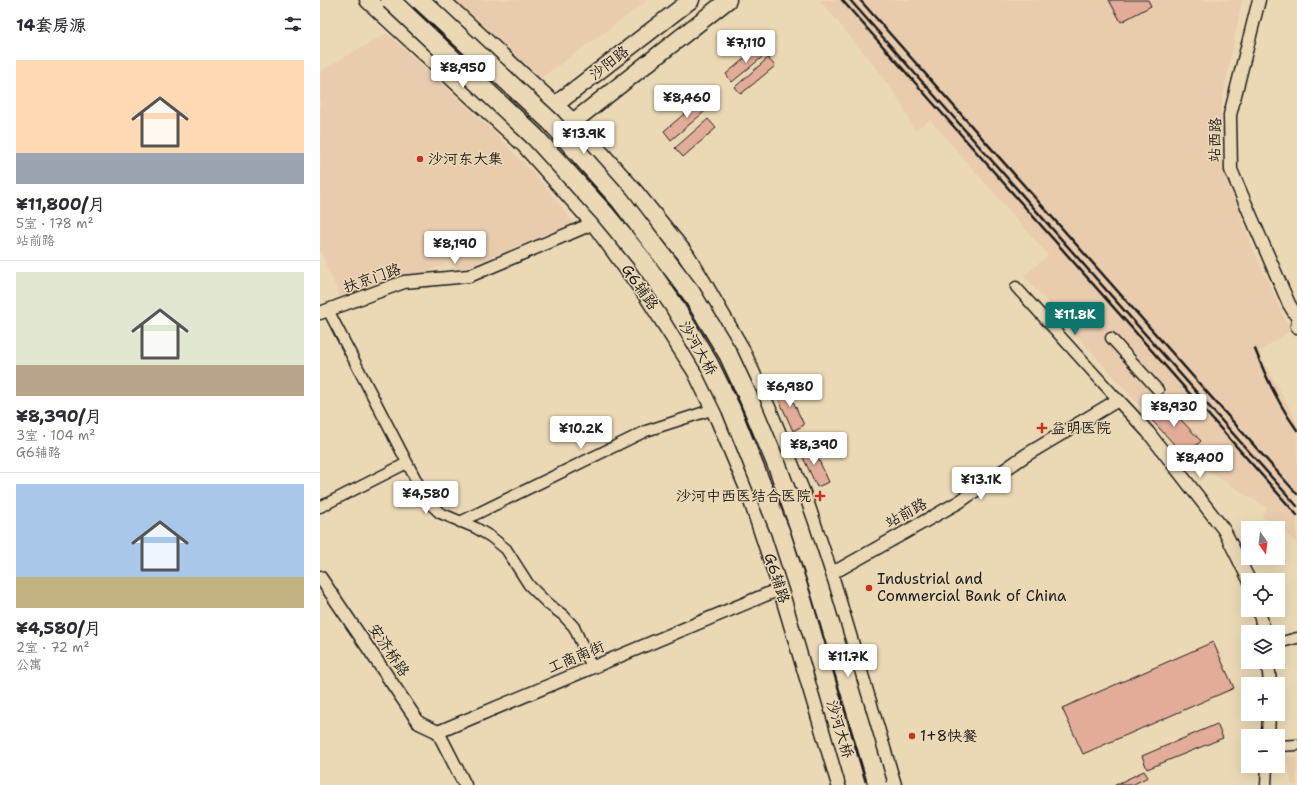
<!DOCTYPE html>
<html lang="zh">
<head>
<meta charset="utf-8">
<style>
	:root { --surface:#fff; --page:#f7f7f7; --text:#2b2b33; --muted:#7c7c81; --line:#e1e1e2; --accent:#0f766e }
	body { margin:0; font-family:"Shantell Sans","LXGW WenKai TC",sans-serif; background:var(--page); color:var(--text); height:100vh; display:flex; flex-direction:column; font-size:15px; white-space:nowrap }
	* { box-sizing:border-box; margin:0 }
	p { font-size:13px; color:var(--muted) }
	.icon { flex:none; width:22px; height:22px; fill:none; stroke:currentColor; stroke-width:2; stroke-linecap:round; stroke-linejoin:round }
	.map { position:relative; flex:1; overflow:hidden }
	.sheet { display:flex; flex-direction:column; background:var(--surface); width:320px }
	.sheet>* { flex:none }
	.needle { width:26px; rotate:166deg }
	.controls { position:absolute; left:921px; top:521px; display:grid; gap:8px }
	.controls a { display:grid; place-items:center; width:44px; height:44px; border-radius:0px; background:var(--surface); box-shadow:0 4px 16px #0002; font-size:20px }
	.price { position:absolute; translate:-50% -34px; padding:0 9px; border-radius:4px; background:#fff; color:#222; font-size:13px; line-height:26px; filter:drop-shadow(0 1px 2px #0008) }
	.price::after { content:''; position:absolute; left:50%; top:24px; width:12px; height:9px; margin-left:-6px; background:inherit; clip-path:polygon(0 0,100% 0,50% 100%) }
	.price.selected { background:var(--accent); color:#fff }
	ul { padding:0; list-style:none }
	li { display:grid; align-content:center; gap:8px; height:212px; padding:0 16px }
	li+li { border-top:1px solid var(--line) }
	li span { display:grid; place-items:center; height:124px; border-radius:0px; color:#555 }
	li>.icon { margin-inline-start:auto }
	span .icon { width:72px; height:72px; fill:#fffc; stroke-width:1 }
	li b { font-size:17px }
	h2 { display:flex; justify-content:space-between; align-items:center; height:48px; padding:0 16px; font-size:17px }
	main { display:flex; flex:1; min-height:0 }
	.map>svg:first-child { display:block }
	.built { fill:#e9ccad }
	.building { fill:#e3ac99; stroke:#1c1c1c }
	.lines { fill:none; stroke-linecap:round; stroke-linejoin:round }
	.minor-casing { stroke:#1c1c1c; stroke-width:13 }
	.tertiary-casing { stroke:#1c1c1c; stroke-width:15 }
	.secondary-casing { stroke:#1c1c1c; stroke-width:17 }
	.primary-casing { stroke:#1c1c1c; stroke-width:19 }
	.minor { stroke:#ebd9b6; stroke-width:10 }
	.tertiary { stroke:#ebd9b6; stroke-width:12 }
	.secondary { stroke:#ebd9b6; stroke-width:14 }
	.primary { stroke:#ebd9b6; stroke-width:16 }
	.rail { stroke:#1c1c1c; stroke-width:2.5 }
	.motorway-bridge-casing { stroke:#1c1c1c; stroke-width:21; stroke-linecap:butt }
	.motorway-bridge { stroke:#ebd9b6; stroke-width:18 }
	.poi-dot { fill:#c8321e; stroke:#ebd9b6; stroke-width:1.5 }
	.labels { text-anchor:middle; stroke-width:3; stroke-linejoin:round; paint-order:stroke }
	.street-label { font-size:15px; fill:#1c1c1c; stroke:#ebd9b6 }
	.poi-label { font-size:15px; fill:#1c1c1c; stroke:#ebd9b6; text-anchor:start }
</style>
</head>
<body>
<main>
<section class="sheet">
<h2>14套房源<svg class="icon" aria-label="filters" viewBox="0 0 24 24"><path d="M4 7h16M4 17h16"/><circle cx="9" cy="7" r="2"/><circle cx="15" cy="17" r="2"/></svg></h2>
<ul>
<li><span style="background:linear-gradient(#ffd9b3 75%,#9aa5b1 0)"><svg class="icon" aria-label="home" viewBox="0 0 24 24"><path d="M3 11l9-7 9 7M6 9v11h12V9"/></svg></span><div><b>¥11,800/月</b><p>5室 · 178 m²</p><p>站前路</p></div></li>
<li><span style="background:linear-gradient(#dfe7d0 75%,#b9a48a 0)"><svg class="icon" aria-label="home" viewBox="0 0 24 24"><path d="M3 11l9-7 9 7M6 9v11h12V9"/></svg></span><div><b>¥8,390/月</b><p>3室 · 104 m²</p><p>G6辅路</p></div></li>
<li><span style="background:linear-gradient(#a9c7e8 75%,#c2b280 0)"><svg class="icon" aria-label="home" viewBox="0 0 24 24"><path d="M3 11l9-7 9 7M6 9v11h12V9"/></svg></span><div><b>¥4,580/月</b><p>2室 · 72 m²</p><p>公寓</p></div></li>
</ul>
</section>
<div class="map">
<svg width="977" height="785" viewBox="0 0 977 785">
	<rect width="100%" height="100%" fill="#ebd9b6"/>
	<filter id="ink" filterUnits="userSpaceOnUse"><feTurbulence type="fractalNoise" baseFrequency=".025" numOctaves="2"/><feDisplacementMap in="SourceGraphic" scale="8" xChannelSelector="R" yChannelSelector="G"/><feConvolveMatrix kernelMatrix="1 2 1 2 8 2 1 2 1" color-interpolation-filters="sRGB"/></filter>
	<g filter="url(#ink)">
		<path class="built" d="M135 0H329L221 78Z
			M499 0H922L901 107 900 132 902 167 934 251 964 317 971 330 939 352 977 421V543L960 529 942 517 947 508 864 456 704 276 728 255 610 120 594 130 581 103 554 65Z
			M67 33 175 133 225 186 254 223 137 271 132 262 22 302 0 251V71Z
			M966 756 977 757V785H972Z"/>
		<path class="building" d="M789 0H828L831 6 801 22Z
			M439 46 446 54 412 82 406 74Z
			M448 58 455 66 421 94 415 87Z
			M382 99 390 107 351 140 344 131Z
			M388 119 396 128 363 157 355 148Z
			M466 386 484 425 473 431 455 391Z
			M843 401 881 441 865 456 827 415Z
			M492 445 509 482 497 487 480 451Z
			M893 642 914 688 763 754 742 708Z
			M897 724 903 738 827 769 822 756Z
			M824 771 828 777 812 785H795Z"/>
		<g class="lines">
			<defs>
				<path id="minor" d="M260 167 291 203
					M328 251C353 284 380 324 398 360 454 469 488 586 524 701
					M696 287 798 400
					M8 310 107 501 120 513 156 528 171 537 186 549 209 585 228 604 243 615 254 627 272 667
					M977 317 976 326 977 328
					M791 338 838 390
					M0 507 87 463
					M140 522 326 431 394 409
					M958 643 977 638
					M958 746 977 745
					M946 785 947 766"/>
				<path id="tertiary" d="M939 0 910 115 911 170 969 304 977 317
					M0 313 84 282 149 276 274 223
					M0 577 99 723 118 732
					M939 610 944 632
					M948 662 950 684
					M948 736 949 714
					M145 785 118 732 450 593 520 569 639 502 706 455 798 400 828 432 904 530 929 580"/>
				<path id="secondary" d="M210 124 218 132 234 136 246 127"/>
				<path id="primary" d="M48 0 204 144 274 223 328 297 376 372 399 420 427 486 461 588 520 785
					M121 0 253 122 315 192 353 239 366 255 383 283 421 349 449 412 484 498 509 572 573 785
					M253 122 408 0
					M218 132V118L371 0"/>
			</defs>
			<use href="#minor" class="minor-casing"/>
			<use href="#tertiary" class="tertiary-casing"/>
			<use href="#secondary" class="secondary-casing"/>
			<use href="#primary" class="primary-casing"/>
			<use href="#minor" class="minor"/>
			<use href="#tertiary" class="tertiary"/>
			<use href="#secondary" class="secondary"/>
			<use href="#primary" class="primary"/>
			<path class="rail" d="M522 0 977 515
				M530 0 977 506
				M540 0 977 494
				M935 349C946 378 959 405 977 430"/>
			<defs>
				<path id="motorway-bridge" d="M70 0 215 137 284 213 321 258 353 304 389 364 411 409 460 531 481 596 536 785
					M100 0 231 122 300 200 371 293 408 354 429 399 458 468 479 526 500 590 558 785"/>
			</defs>
			<use href="#motorway-bridge" class="motorway-bridge-casing"/>
			<use href="#motorway-bridge" class="motorway-bridge"/>
		</g>
	</g>
	<g class="poi-dot">
		<circle cx="100" cy="159" r="4"/>
		<path d="M720 422h4v4h4v4h-4v4h-4v-4h-4v-4h4z"/>
		<path d="M498 490h4v4h4v4h-4v4h-4v-4h-4v-4h4z"/>
		<circle cx="549" cy="588" r="4"/>
		<circle cx="592" cy="736" r="4"/>
	</g>
	<g class="labels">
		<g class="street-label">
			<text transform="translate(289 63) rotate(-38)" y="5">沙阳路</text>
			<text transform="translate(895 140) rotate(-89)" y="5">站西路</text>
			<text transform="translate(52 278) rotate(-19)" y="5">扶京门路</text>
			<text transform="translate(320 287) rotate(55)" y="5">G6辅路</text>
			<text transform="translate(378 348) rotate(60)" y="5">沙河大桥</text>
			<text transform="translate(586 513) rotate(-29)" y="5">站前路</text>
			<text transform="translate(457 578) rotate(72)" y="5">G6辅路</text>
			<text transform="translate(69 650) rotate(56)" y="5">安济桥路</text>
			<text transform="translate(256 657) rotate(-23)" y="5">工商南街</text>
			<text transform="translate(520 729) rotate(73)" y="5">沙河大桥</text>
		</g>
		<g class="poi-label">
			<text x="108" y="164">沙河东大集</text>
			<text x="731" y="433">益明医院</text>
			<text x="491" y="501" text-anchor="end">沙河中西医结合医院</text>
			<text x="557" y="584">Industrial and<tspan x="557" dy="17">Commercial Bank of China</tspan></text>
			<text x="600" y="741">1+8快餐</text>
		</g>
	</g>
</svg>
<div class="controls">
<a><svg class="needle" viewBox="-14 -14 28 28"><path d="M0-13l5 13h-10z" fill="#e53935"/><path d="M0 13l5-13h-10z" fill="#7c7c81"/></svg></a>
<a><svg class="icon" aria-label="locate" viewBox="0 0 24 24"><circle cx="12" cy="12" r="6"/><path d="M12 2v4M12 18v4M2 12h4M18 12h4"/></svg></a>
<a><svg class="icon" aria-label="layers" viewBox="0 0 24 24"><path d="M12 4l9 5-9 5-9-5zM3 14l9 5 9-5"/></svg></a>
<a>+</a>
<a>−</a>
</div>
<b class="price" style="left:426px;top:64px">¥7,110</b>
<b class="price" style="left:143px;top:89px">¥8,950</b>
<b class="price" style="left:367px;top:119px">¥8,460</b>
<b class="price" style="left:264px;top:155px">¥13.9K</b>
<b class="price" style="left:135px;top:265px">¥8,190</b>
<b class="price selected" style="left:755px;top:336px">¥11.8K</b>
<b class="price" style="left:470px;top:408px">¥6,980</b>
<b class="price" style="left:854px;top:428px">¥8,930</b>
<b class="price" style="left:261px;top:450px">¥10.2K</b>
<b class="price" style="left:494px;top:466px">¥8,390</b>
<b class="price" style="left:880px;top:479px">¥8,400</b>
<b class="price" style="left:661px;top:501px">¥13.1K</b>
<b class="price" style="left:106px;top:515px">¥4,580</b>
<b class="price" style="left:528px;top:678px">¥11.7K</b>
</div>
</main>
</body>
</html>
